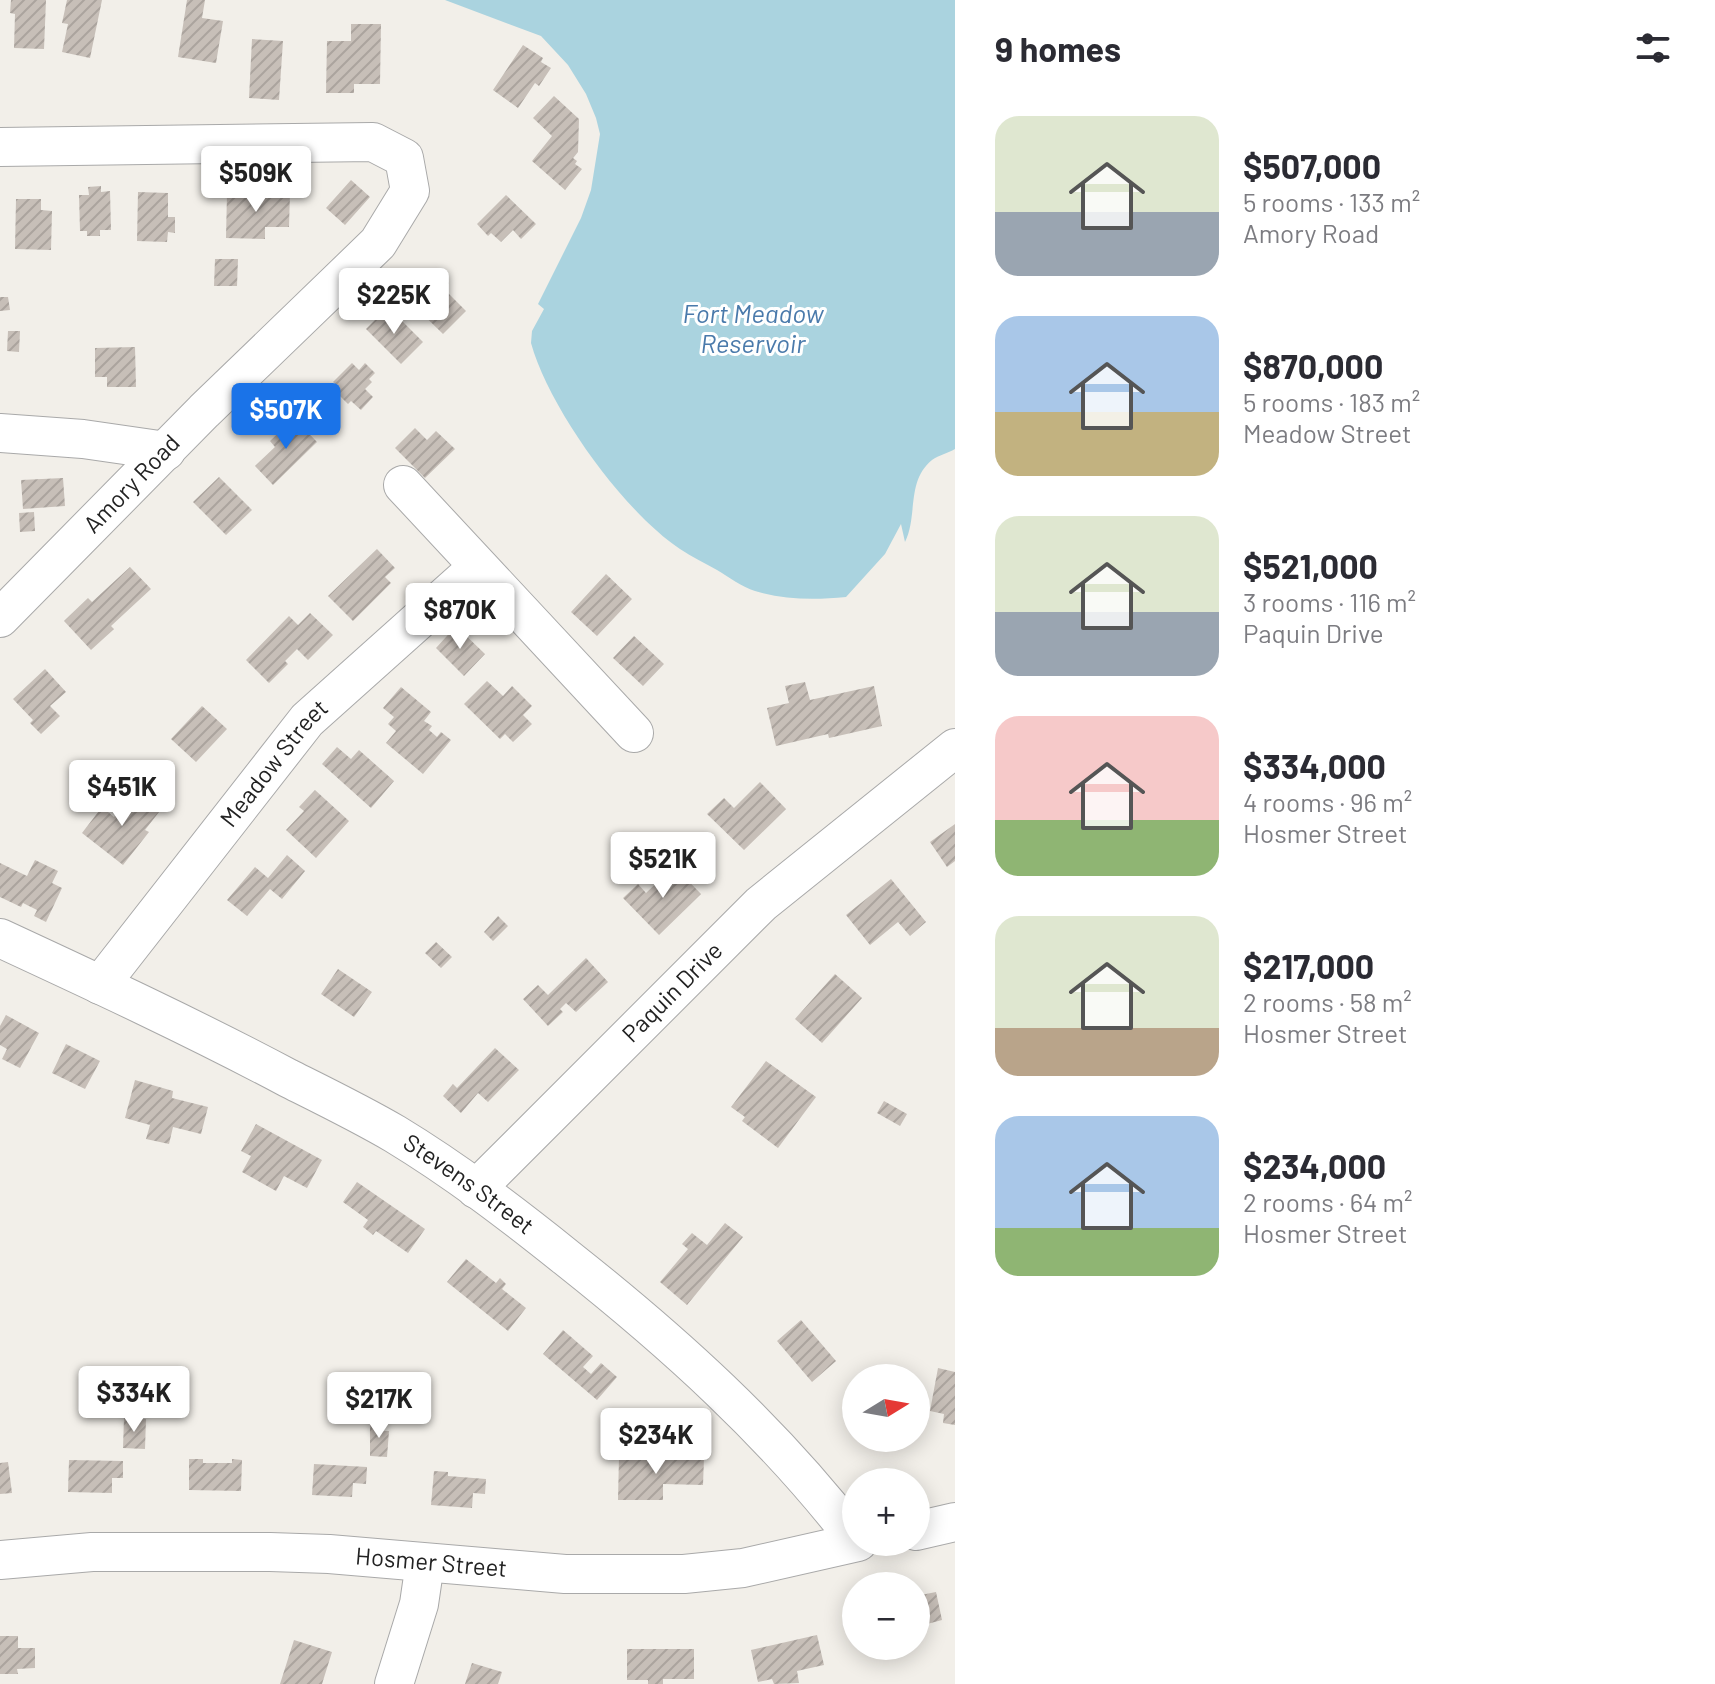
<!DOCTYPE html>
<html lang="en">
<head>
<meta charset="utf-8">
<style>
	:root { --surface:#fff; --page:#f2f2f3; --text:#2b2b33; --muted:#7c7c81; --accent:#1a73e8 }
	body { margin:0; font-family:Barlow,sans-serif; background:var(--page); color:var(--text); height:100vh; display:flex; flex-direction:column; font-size:30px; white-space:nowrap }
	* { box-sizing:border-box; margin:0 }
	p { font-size:26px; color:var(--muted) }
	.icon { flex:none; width:44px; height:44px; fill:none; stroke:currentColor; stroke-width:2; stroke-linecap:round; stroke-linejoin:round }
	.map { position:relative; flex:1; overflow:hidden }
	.drawer { display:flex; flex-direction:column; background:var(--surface); width:760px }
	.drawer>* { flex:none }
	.needle { width:52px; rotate:79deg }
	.controls { position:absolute; left:842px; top:1364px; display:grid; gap:16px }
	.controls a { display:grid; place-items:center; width:88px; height:88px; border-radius:50%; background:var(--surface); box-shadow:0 4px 20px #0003; font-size:40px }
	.price { position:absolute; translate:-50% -68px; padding:0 18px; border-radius:8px; background:#fff; color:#222; font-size:26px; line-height:52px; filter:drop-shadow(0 2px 4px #0008) }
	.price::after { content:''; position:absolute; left:50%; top:48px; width:24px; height:18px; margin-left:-12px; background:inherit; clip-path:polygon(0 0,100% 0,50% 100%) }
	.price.on { background:var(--accent); color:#fff }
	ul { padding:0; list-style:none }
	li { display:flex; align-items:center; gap:24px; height:200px; padding:0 40px }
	li span { display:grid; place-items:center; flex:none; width:224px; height:160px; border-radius:24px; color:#555 }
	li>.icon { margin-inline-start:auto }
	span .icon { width:96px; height:96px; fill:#fffc; stroke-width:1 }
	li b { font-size:34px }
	h2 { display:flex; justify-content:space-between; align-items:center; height:96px; padding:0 40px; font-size:34px }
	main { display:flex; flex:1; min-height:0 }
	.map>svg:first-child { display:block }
	.water { fill:#aad3df }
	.building { fill:url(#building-hatch) }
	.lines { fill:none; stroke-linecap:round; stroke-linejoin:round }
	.minor-casing { stroke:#a9a9a9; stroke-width:40 }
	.minor { stroke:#fff; stroke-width:38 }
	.labels { text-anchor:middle; stroke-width:6; stroke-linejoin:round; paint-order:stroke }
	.street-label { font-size:24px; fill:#222; stroke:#fff }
	.water-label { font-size:26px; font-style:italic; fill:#4a7aab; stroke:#fff }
</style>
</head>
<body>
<main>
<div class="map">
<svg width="955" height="1684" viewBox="0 0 955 1684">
	<defs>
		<pattern id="building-hatch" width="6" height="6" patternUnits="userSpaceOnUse" patternTransform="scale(2)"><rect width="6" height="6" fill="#c7bfb8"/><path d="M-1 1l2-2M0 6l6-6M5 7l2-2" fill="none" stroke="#aba49e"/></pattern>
	</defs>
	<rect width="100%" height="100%" fill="#f2efe9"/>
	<path class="water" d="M445 0H955V449C948 453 939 455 932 460 906 481 918 516 905 542L901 524 885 554 846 597C815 600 785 600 755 591 742 587 729 577 717 570 705 563 692 557 680 549 623 511 549 408 531 343L532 331 544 309 538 304 581 218 591 190 600 134 596 118 586 94 568 65 541 36Z"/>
	<path class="building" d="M11 0H46L44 49 14 48 15 14 10 13Z
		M67 0H102L90 58 62 52 68 24 62 23Z
		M187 0H205L202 18 223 21 216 63 178 57Z
		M351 24H381L380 84H354V93H326L327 41H351Z
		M252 39 283 41 279 100 249 98Z
		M523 45 543 58 541 62 551 68 539 86 535 83 518 108 493 90Z
		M554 96 579 119 578 152 573 158 577 161 575 164 582 169 565 190 532 161 552 136 533 118Z
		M351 180 370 197 345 225 326 208Z
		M101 186V192L110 191 111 230H100V236H87V231H80L79 195H89L88 187Z
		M138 192 168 193V217H175V233L168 232 167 242 137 241Z
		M290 192 289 227H265V239L226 238 227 193Z
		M506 195 536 224 521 239 513 230 501 242 491 233 488 236 477 224Z
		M16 199H41V210L52 211 51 250 15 249Z
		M215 259H238L237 286H214Z
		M435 269 449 283 444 289 466 311 443 334 407 299Z
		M0 297H8L10 310 0 311Z
		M388 307 423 342 401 364 366 329Z
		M8 331H20L19 352 7 351Z
		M135 347 136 387H107V377H95V348Z
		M352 363 359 370 365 363 375 373 369 379 372 382 365 389 373 397 361 410 351 401 348 404 335 391 339 387 333 382Z
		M294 418 317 442 273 485 255 466 275 447 270 441Z
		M415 428 427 440 436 431 455 449 425 478 395 448Z
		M219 477 252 510 226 535 193 502Z
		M63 478 65 506 23 509 21 480Z
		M34 512 35 531 20 532 19 513Z
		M377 549 395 568 385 577 391 583 353 621 328 596Z
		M130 567 151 589 111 626 114 629 91 650 64 621 88 598 92 602Z
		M606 574 632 599 597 636 571 612Z
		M310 613 333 635 308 660 297 649 285 661 288 664 269 683 246 660 289 616 298 625Z
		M456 626 485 654 464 676 436 648Z
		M634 636 664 664 643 686 613 658Z
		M45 669 66 692 50 706 60 716 41 734 30 723 33 720 13 699Z
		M487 681 503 696 512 686 532 706 523 715 532 724 513 742 505 734 500 739 464 704Z
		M805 682 810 700 874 686 882 726 829 738 828 734 776 746 767 708 789 703 785 686Z
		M401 687 431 712 424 721 432 726 429 730 437 737 441 732 451 740 423 774 386 743 396 731 388 724 394 717 383 708Z
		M202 706 227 729 196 762 171 739Z
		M337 747 351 759 359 750 394 781 371 808 322 764Z
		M760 782 786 809 744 850 707 814 724 798 734 808Z
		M315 790 349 821 316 858 286 830 304 811 299 807Z
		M133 793 159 812 145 830 149 832 123 865 82 833 102 807 114 817Z
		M955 824V861L947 867 930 842Z
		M287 855 305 871 282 899 270 889 247 916 227 900 255 867 268 878Z
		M35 860 58 871 52 883 62 888 46 922 34 916 37 910 23 903 21 907 0 897V863L27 876Z
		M674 866 701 894 659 935 623 898 638 884 646 893Z
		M891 879 926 922 910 936 898 922 870 945 846 915Z
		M498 916 508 926 493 941 484 932Z
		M436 942 452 957 441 968 425 953Z
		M586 958 608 982 576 1012 566 1003 560 1009 563 1012 548 1026 523 999 538 985 548 995Z
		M338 969 372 992 354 1017 321 994Z
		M835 974 862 998 822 1043 795 1019Z
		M6 1015 39 1033 20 1068 2 1059 7 1049 0 1045V1026Z
		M66 1044 100 1061 85 1089 52 1073Z
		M495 1048 519 1070 488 1102 478 1093 461 1113 443 1096 453 1084 457 1088Z
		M766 1061 816 1097 778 1148 742 1121 745 1117 731 1107Z
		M135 1080 173 1091 172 1098 208 1107 201 1134 173 1127 169 1144 146 1139 150 1125 125 1118Z
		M884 1101 907 1114 900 1126 877 1113Z
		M256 1124 322 1160 307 1188 284 1176 276 1191 242 1172 251 1156 241 1151Z
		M357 1182 425 1229 408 1253 376 1231 373 1235 363 1227 368 1220 343 1202Z
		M725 1223 743 1237 687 1305 660 1282 688 1249 682 1244 692 1233 707 1245Z
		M466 1259 496 1283 500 1278 506 1284 502 1289 526 1308 508 1331 447 1282Z
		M801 1320 836 1361 812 1382 777 1341Z
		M563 1330 593 1356 583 1367 591 1374 601 1363 617 1377 597 1400 543 1354Z
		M938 1368 955 1372V1425L943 1423 944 1414 930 1411Z
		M124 1418 146 1419 145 1449 123 1448Z
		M370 1423H384V1431H389L387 1457 370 1456Z
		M619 1456 704 1458 703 1485 663 1484V1500H618Z
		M189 1459H203V1463H232V1459L242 1460 241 1491 189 1490Z
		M69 1460 123 1461V1478H112V1493L68 1492Z
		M8 1462 12 1493 0 1494V1463Z
		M314 1464 367 1467 366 1484 353 1483 352 1497 312 1495Z
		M434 1471 448 1472V1476L486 1479 485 1494 473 1493 472 1508 431 1505Z
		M936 1592 942 1620 916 1627V1596Z
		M817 1635 824 1665 797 1671 799 1683 774 1684 772 1679 758 1682 751 1650Z
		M0 1636H18V1648H35V1668L17 1669 18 1674H0Z
		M294 1640 332 1652 322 1684H280Z
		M627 1649H694V1679H663V1684H648V1680H627Z
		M472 1663 502 1672 498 1684H465Z"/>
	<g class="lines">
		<defs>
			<g id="minor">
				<path d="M0 147 373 142 404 158 410 191 378 243 204 411 0 618"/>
				<path d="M0 433 83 439 166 451"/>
				<path d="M403 485 634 733"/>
				<path id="s1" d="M0 938C97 983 194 1028 288 1078 324 1096 361 1114 395 1134 456 1171 512 1214 567 1258 673 1342 773 1432 856 1540"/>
				<path id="s2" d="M100 985 307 720 478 567"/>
				<path id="s3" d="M476 1189 761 904 955 748"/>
				<path d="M916 1531 955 1522"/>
				<path id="s4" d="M0 1560 92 1552H270L329 1554 565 1574H684L743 1568 858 1542"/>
				<path d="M394 1684 419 1604 425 1563"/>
			</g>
		</defs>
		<use href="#minor" class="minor-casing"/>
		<use href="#minor" class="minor"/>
	</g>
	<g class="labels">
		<g class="street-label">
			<text transform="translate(132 484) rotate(-46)" y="8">Amory Road</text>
			<text dy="8" stroke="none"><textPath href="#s2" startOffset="282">Meadow Street</textPath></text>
			<text dy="8" stroke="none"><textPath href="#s3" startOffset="278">Paquin Drive</textPath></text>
			<text dy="8" stroke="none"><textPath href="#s1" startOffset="530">Stevens Street</textPath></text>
			<text dy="8" stroke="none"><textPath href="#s4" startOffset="432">Hosmer Street</textPath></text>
		</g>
		<g class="water-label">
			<text x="753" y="323">Fort Meadow<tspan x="753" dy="30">Reservoir</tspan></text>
		</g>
	</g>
</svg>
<div class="controls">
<a><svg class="needle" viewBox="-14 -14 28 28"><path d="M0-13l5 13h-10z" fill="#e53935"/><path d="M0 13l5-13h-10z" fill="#7c7c81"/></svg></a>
<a>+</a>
<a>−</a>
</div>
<b class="price" style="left:256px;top:214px">$509K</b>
<b class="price" style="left:394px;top:336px">$225K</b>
<b class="price on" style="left:286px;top:451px">$507K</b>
<b class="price" style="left:460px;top:651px">$870K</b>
<b class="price" style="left:122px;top:828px">$451K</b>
<b class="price" style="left:663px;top:900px">$521K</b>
<b class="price" style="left:134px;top:1434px">$334K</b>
<b class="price" style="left:379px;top:1440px">$217K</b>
<b class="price" style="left:656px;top:1476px">$234K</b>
</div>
<section class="drawer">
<h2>9 homes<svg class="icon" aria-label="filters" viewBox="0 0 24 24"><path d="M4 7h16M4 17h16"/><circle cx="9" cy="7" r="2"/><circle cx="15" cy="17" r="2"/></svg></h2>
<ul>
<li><span style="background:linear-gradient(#dfe7d0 60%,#9aa5b1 0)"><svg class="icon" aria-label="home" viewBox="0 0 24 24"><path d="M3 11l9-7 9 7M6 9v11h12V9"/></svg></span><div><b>$507,000</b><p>5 rooms · 133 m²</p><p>Amory Road</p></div></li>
<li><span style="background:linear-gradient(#a9c7e8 60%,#c2b280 0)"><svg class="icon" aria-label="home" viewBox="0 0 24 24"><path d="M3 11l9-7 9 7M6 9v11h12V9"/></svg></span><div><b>$870,000</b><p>5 rooms · 183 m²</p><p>Meadow Street</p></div></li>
<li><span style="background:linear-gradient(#dfe7d0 60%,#9aa5b1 0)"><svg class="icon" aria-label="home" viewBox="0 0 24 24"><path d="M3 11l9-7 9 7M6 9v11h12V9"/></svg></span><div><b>$521,000</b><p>3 rooms · 116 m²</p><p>Paquin Drive</p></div></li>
<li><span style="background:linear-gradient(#f6c9c9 65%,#8fb573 0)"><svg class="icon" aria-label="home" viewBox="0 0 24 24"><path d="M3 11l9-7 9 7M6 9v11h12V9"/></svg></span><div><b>$334,000</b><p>4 rooms · 96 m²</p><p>Hosmer Street</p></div></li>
<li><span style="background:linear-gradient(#dfe7d0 70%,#b9a48a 0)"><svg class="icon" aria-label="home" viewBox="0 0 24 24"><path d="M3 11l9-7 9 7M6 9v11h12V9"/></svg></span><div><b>$217,000</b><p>2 rooms · 58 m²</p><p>Hosmer Street</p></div></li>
<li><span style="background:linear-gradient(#a9c7e8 70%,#8fb573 0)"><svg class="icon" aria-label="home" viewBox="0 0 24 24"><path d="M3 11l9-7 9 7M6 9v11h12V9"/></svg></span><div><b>$234,000</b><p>2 rooms · 64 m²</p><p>Hosmer Street</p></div></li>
</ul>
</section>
</main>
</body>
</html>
